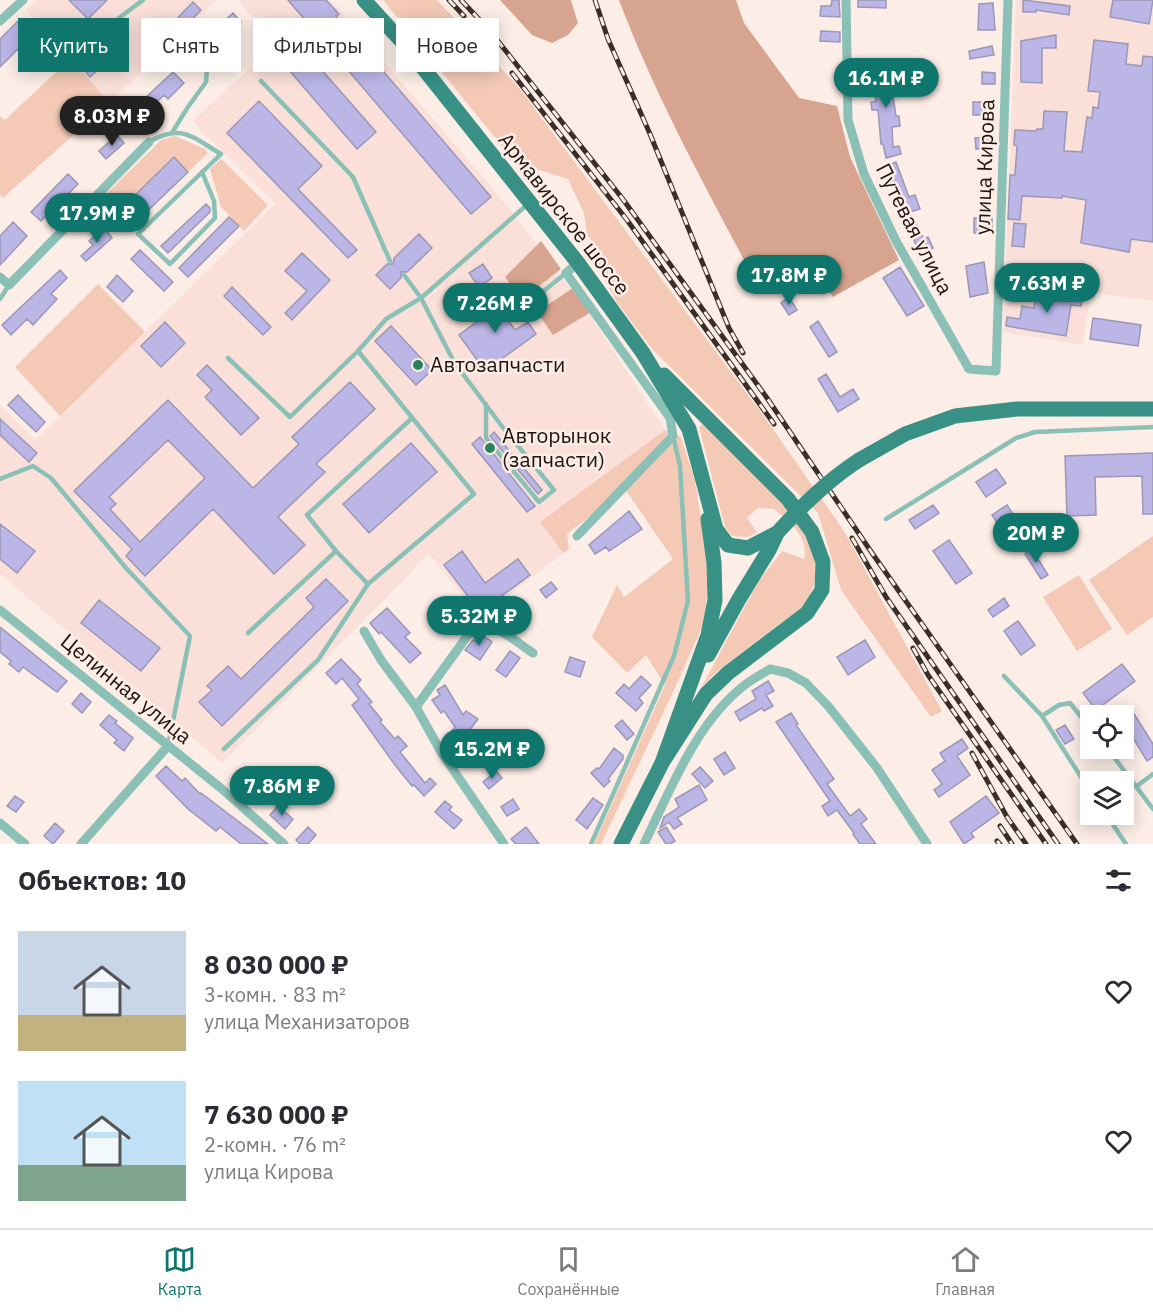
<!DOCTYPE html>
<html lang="ru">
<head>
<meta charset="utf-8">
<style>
	:root { --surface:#fff; --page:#f7f7f7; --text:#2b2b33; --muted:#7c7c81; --line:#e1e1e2; --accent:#0f766e }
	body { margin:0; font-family:"IBM Plex Sans",sans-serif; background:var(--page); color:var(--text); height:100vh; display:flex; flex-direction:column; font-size:22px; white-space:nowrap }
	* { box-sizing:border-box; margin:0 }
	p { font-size:20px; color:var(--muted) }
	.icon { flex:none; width:33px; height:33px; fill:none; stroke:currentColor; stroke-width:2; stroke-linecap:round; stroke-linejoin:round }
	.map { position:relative; height:844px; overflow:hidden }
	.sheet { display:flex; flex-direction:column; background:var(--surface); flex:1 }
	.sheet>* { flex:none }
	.hud { position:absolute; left:18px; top:18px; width:600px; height:54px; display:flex; gap:12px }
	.tools { position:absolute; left:1080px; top:705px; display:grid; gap:12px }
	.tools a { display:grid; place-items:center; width:54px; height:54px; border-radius:0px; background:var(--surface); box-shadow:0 3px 15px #0003; font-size:30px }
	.price { position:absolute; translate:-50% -51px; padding:0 14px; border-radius:21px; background:var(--accent); color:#fff; font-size:20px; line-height:39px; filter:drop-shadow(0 2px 3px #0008) }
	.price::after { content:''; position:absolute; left:50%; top:36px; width:18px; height:14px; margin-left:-9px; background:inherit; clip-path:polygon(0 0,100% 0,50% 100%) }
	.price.on { background:#222; color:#fff }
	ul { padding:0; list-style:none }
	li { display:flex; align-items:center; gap:18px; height:150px; padding:0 18px }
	li span { display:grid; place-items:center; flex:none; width:168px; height:120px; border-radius:0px; color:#555 }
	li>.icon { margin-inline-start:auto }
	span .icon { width:72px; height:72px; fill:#fffc; stroke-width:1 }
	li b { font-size:26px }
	h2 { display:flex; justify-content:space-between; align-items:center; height:72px; padding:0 18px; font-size:26px }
	.chip { padding:0 21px; border-radius:0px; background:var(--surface); box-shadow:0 3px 15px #0003; font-size:21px; line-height:54px }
	.chip.on { background:var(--accent); color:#fff }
	.tab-bar { display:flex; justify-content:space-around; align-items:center; height:84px; border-top:2px solid var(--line); background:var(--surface); font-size:16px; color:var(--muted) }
	.tab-bar a { display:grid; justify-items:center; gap:3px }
	.tab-bar .on { color:var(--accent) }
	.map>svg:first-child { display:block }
	.industrial { fill:#fae0d9 }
	.green { fill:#f4cab7 }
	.forest { fill:#d7a58f }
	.building { fill:#bbb6e6; stroke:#9a97b7; stroke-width:1.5; fill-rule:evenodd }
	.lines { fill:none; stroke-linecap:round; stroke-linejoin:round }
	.lane { stroke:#8bc0b6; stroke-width:4.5 }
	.street { stroke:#8bc0b6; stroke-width:9 }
	.primary { stroke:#389184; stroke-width:15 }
	.rail-casing { stroke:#3a2e29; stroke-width:5 }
	.rail { stroke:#fcede6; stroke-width:3; stroke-dasharray:9; stroke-linecap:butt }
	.primary-bridge { stroke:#389184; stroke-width:15 }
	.poi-dot { fill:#28845b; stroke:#fcede6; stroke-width:2 }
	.labels { text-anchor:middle; stroke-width:5; stroke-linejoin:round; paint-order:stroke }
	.street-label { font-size:21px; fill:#1f130e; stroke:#fcede6 }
	.poi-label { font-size:21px; fill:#1f130e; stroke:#fcede6; text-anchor:start }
</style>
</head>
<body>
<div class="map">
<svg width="1153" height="844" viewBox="0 0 1153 844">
	<rect width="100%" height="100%" fill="#fcede6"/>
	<path class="industrial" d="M37 0H217L109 103 26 10Z
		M238 0H331L510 209 590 315 665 430 541 522 563 553 481 617 429 554 222 763 0 574V405L35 440 275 204 192 121 275 45Z
		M1016 0H1153V301L1091 292 1083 345 1003 332Z"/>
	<path class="green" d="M383 0H437L517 85 763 415 844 531 942 711 931 717 841 590 818 513 652 349 616 301 591 252 595 246 587 234 584 213 568 179 516 163Z
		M71 58 109 103 3 198 0 194V116L5 120Z
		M175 136 205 149 208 153 188 172 173 158 117 214 101 199 161 140Z
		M221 159 268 205 244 231 221 207 210 169Z
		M98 284 145 332 60 416 15 367Z
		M702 424 785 502 805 529 815 555 816 580 806 604 714 674 701 688 758 582 782 551 804 559C809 536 790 523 774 509L758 508 747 518 757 532 748 537 732 536 725 527 699 427Z
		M665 430 681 437 695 481 709 569 705 620 675 688 601 844H594L665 685 646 655 627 673 592 637 617 585 624 597 673 559 625 489 567 534 569 549 563 553 540 522Z
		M1153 536V617L1127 635 1089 580Z
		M1079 575 1112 629 1077 651 1043 597Z"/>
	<path class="forest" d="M500 0H571L578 23 568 35 552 43 532 35Z
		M619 0H736L744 23 799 98 837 106 850 157 899 260 833 297 821 282 760 290C710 195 657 101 619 0Z
		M541 241 561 269 522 299 505 277Z
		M573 288 591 312 553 335 537 312Z"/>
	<path class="building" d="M69 0H107L88 19Z
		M288 0H326L339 14 336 16 491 197 471 214Z
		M832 0H839L840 17 820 16 821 6H831Z
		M858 0H886V8L858 7Z
		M1023 0 1070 6 1069 15 1036 10V12H1023Z
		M1113 0H1153L1149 24 1110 17Z
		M193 2 201 10 168 44 160 36Z
		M993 3 995 30H978L979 4Z
		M233 13 241 22 229 33 221 24Z
		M20 19 34 33 0 67V39Z
		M95 26 118 52 90 77 67 50Z
		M821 31 840 32V42L820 41Z
		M1056 35V48H1042V83L1021 82V41Z
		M1094 40 1128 44 1126 64 1142 66 1143 56 1153 57V242L1131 239 1129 252 1081 243 1086 200 1062 196V198L1022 196 1020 220 1008 219 1010 175H1015L1017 146 1014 145 1015 130 1036 131 1037 129H1043L1044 111 1067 112 1064 151 1082 152 1087 117 1092 118 1093 107 1098 108 1100 92 1088 91Z
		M992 46 994 55 970 59 969 51Z
		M306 52 376 132 357 149 288 69Z
		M896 70 897 78 894 79 896 96H893L896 116H899L900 126 892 127 893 147 899 146 901 154 886 158 883 144H881L878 110H872L871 102 876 101 871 73Z
		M173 72 184 83 168 99 164 95 137 121 129 113Z
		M982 72 995 73V84H982Z
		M259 101 322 166 298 189 357 250 348 258 227 133Z
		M973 102H991V115H973Z
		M117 135 124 143 106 159 99 151Z
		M990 137 991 149H976L975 138Z
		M174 157 188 172 135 223 121 209Z
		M896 162 909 197 915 195 920 209 906 213 897 187 895 188 889 174 892 173 889 165Z
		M68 174 78 184 41 221 31 212Z
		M206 204 210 208V212L168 253 161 246Z
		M229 217 239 226 188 277 179 268Z
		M913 218 924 239 928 237 933 248 920 254 906 222Z
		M974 218H992V233H974Z
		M13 222 27 236 0 265V236Z
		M1014 223 1026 224 1024 247 1012 246Z
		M104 228 112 238 86 261 81 256 93 245 89 241Z
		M419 234 432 248 407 272H401V278L390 289 376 275 387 264H393L394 258Z
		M140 250 173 282 164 291 131 259Z
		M302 253 330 280 292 320 285 313 307 291 285 271Z
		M984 262 988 293 970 297 966 266Z
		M483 264 492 278 479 287 469 273Z
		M900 267 924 306 907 316 883 278Z
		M60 270 67 278 51 294 57 299 33 325 27 319 11 335 2 325Z
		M117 275 133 291 123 302 107 287Z
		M232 287 271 327 263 335 224 296Z
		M506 292 513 301 501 310 515 330 528 322 536 334 485 371 459 335 479 320 475 314Z
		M1065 292 1083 296 1081 306 1071 305 1066 336 1006 326 1007 317 1020 319 1022 306 1034 308 1036 293 1064 298Z
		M789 297 797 310 789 315 781 303Z
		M1093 318 1141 325 1138 346 1090 339Z
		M818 321 837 352 829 357 810 327Z
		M165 322 185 343 161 367 141 346Z
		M391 326 432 370 416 385 375 341Z
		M207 365 259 418 241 435 205 397 212 390 197 375Z
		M826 374 840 397 853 389 859 399 838 412 818 379Z
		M350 382 375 409 316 464 325 472 278 517 305 545 274 574 213 509 145 576 126 556 132 549 74 491 168 400 253 488 299 444 292 437ZM168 440 205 478 140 542 110 509 116 504 109 497Z
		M18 395 45 422 36 432 8 405Z
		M0 419 37 453 29 462 0 435Z
		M494 432 542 490 538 494 490 436Z
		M480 437 535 506 527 512 472 444Z
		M411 443 437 472 369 533 343 504Z
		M1153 453V514H1143L1142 476 1095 477 1096 515 1067 516 1065 456Z
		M996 469 1006 483 986 497 976 482Z
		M933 505 939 513 915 529 909 520Z
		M1007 505 1025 532 1010 542 992 515Z
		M629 511 642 529 609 551 606 547 595 554 589 545Z
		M0 524 35 551 17 573 0 559Z
		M949 540 972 573 956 584 933 551Z
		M1032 549 1048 575 1041 579 1025 554Z
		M462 551 485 583 518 559 530 575 480 612 444 565Z
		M326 579 348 601 222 726 199 702 212 690 207 686 228 666 241 679 314 607 306 598Z
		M551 582 557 589 546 598 540 590Z
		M1004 598 1009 606 993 617 988 610Z
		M99 600 160 648 141 671 81 623Z
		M387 608 410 633 405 637 421 653 410 663 381 632 379 634 370 623Z
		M1018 621 1035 645 1021 655 1004 631Z
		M0 627 67 681 57 692 23 667 19 672 9 664 11 661 0 652Z
		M482 635 492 642 480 660 465 650 473 640 477 642Z
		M865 640 875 657 848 675 837 657Z
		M510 651 520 658 506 677 496 670Z
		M570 657 585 662 580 677 565 672Z
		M341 659 361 680 357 684 372 702 369 704 382 720 380 722 395 739 398 736 407 746 400 752 425 783 430 778 436 784 424 796 414 785 412 786 395 765 352 705 359 699 342 678 336 684 326 673Z
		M1122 664 1135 681 1096 710 1083 693Z
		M641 676 651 685 639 698 643 703 636 711 616 693 624 684 629 689Z
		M768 681 774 691 766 695 773 706 764 711 762 708 740 721 735 712 756 699 752 691Z
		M445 685 463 715 466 711 478 719 461 742 450 733 455 727 444 711 441 713 432 700 440 695 437 690Z
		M81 693 91 702 82 713 72 704Z
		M1131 709 1153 744V757L1147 761 1124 723V714Z
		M791 713 798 724 796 725 834 779 827 784 850 816 859 809 867 819 861 824 876 844H860L853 834 854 833 837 810 828 816 822 806 830 801 776 722Z
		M109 715 117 721 115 723 133 738 124 751 114 743 117 740 100 725Z
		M622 720 634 734 627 740 615 726Z
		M1065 725 1074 739 1065 744 1056 730Z
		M962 739 968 748 957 756 970 775 939 797 934 790 942 784 932 770 945 761 940 753Z
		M471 743 480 750 472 762 463 756Z
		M614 748 623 755V759L608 779 610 781 604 787 591 773 597 768 599 769Z
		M725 752 735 768 724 775 714 759Z
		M166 766 182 781 185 778 200 794 201 793 268 844H241L220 827 216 831 188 809 156 776Z
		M700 767 713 781 705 788 692 774Z
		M496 771 502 778 489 789 483 782Z
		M248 776 256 784 247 794 239 787Z
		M699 785 707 800 677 818 682 824 674 829 669 822 660 828 664 817 679 807 675 799Z
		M15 796 24 802 16 812 7 806Z
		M986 796 999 813 971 833 974 837 964 844 950 822Z
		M593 798 603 805 587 829 576 820Z
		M513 799 519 809 507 816 501 807Z
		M445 801 452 807 449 810 462 820 454 829 435 812Z
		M278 806 293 819 285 829 270 815Z
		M55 823 64 831 53 844 44 836Z
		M308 827 316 835 308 844H300L296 840Z
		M526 827 539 844H516L511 839Z
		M666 827 675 841 670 844H666L658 832Z"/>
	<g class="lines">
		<path class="lane" d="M115 21 143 0
			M261 81 353 177 390 261
			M173 131 188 107 206 82 208 55
			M149 142C181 123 192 137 221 154L138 234 170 264 215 218 214 201 202 172
			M404 275 421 298 454 362 501 425 554 490 539 502 486 438V404
			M0 299 9 285
			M525 306 566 273
			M228 358 290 417 358 351
			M0 479 33 466 51 478 126 568 190 636 168 746
			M886 519 1016 438 1035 432 1153 427
			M368 584 336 551 307 515 412 418
			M248 633 336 551
			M1004 676 1042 716 1090 791
			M1042 716 1059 705 1070 703 1090 728
			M1107 748 1153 809
			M224 749 318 660 368 584 474 494 358 351 386 319 421 298 528 204
			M1137 786 1153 774
			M1106 814 1126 844
			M591 844 674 656 688 601 680 466 673 436"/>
		<path class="street" d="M846 0 848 120 864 174 896 241 969 369 996 371 1008 0
			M0 21 23 0
			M0 277 9 285 149 142
			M577 536 673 436 670 418 566 273 578 263
			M0 610 222 789 284 844
			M364 631 381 660 416 707 441 752 504 844
			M416 707 468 635C490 615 513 640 533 653
			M0 823 25 844
			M81 844 168 746
			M644 844C671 789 696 722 746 684 754 678 762 674 770 669L788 673 806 683 829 707 877 768 927 844"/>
		<path class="primary" d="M364 0 404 44 578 263 643 353 689 429 716 529 728 545 748 548 777 533
			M859 460 905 434 955 416 1017 409H1153
			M708 655 739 599 769 550 777 533
			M662 763 706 694 728 673 807 613 822 590 823 562 812 532 788 499 664 375
			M621 844 662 763 708 635 715 600 714 563 708 519"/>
		<defs>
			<path id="rail" d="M449 0 464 16
				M461 0 490 31 622 198 767 398 872 553 1077 844
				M595 0 608 39 650 134 729 328 743 353
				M512 73 627 220 774 424
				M852 538 886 597 1058 844
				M913 648 928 675 1046 844
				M972 753 1007 817 1026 844
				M1000 826 1012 844
				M997 841 1000 844"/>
		</defs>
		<use href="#rail" class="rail-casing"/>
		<use href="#rail" class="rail"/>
		<path class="primary-bridge" d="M777 533C803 505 827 481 859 460"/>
	</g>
	<g class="poi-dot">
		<circle cx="418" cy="365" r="6"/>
		<circle cx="490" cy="448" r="6"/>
	</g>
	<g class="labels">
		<g class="street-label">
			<text transform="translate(985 167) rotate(-88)" y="7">улица Кирова</text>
			<text transform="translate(564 214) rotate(52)" y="7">Армавирское шоссе</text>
			<text transform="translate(914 229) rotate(63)" y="7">Путевая улица</text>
			<text transform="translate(126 689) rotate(39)" y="7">Целинная улица</text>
		</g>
		<g class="poi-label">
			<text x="430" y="372">Автозапчасти</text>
			<text x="502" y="443">Авторынок<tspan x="502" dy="24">(запчасти)</tspan></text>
		</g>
	</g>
</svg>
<div class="tools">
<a><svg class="icon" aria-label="locate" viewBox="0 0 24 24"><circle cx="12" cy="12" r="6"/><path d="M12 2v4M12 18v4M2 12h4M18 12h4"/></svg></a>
<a><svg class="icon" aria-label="layers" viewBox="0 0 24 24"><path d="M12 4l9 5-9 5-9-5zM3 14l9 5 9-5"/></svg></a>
</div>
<b class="price" style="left:886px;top:109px">16.1M ₽</b>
<b class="price on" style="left:112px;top:147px">8.03M ₽</b>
<b class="price" style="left:97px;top:244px">17.9M ₽</b>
<b class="price" style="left:789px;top:306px">17.8M ₽</b>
<b class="price" style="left:1047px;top:314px">7.63M ₽</b>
<b class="price" style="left:495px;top:334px">7.26M ₽</b>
<b class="price" style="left:1036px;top:564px">20M ₽</b>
<b class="price" style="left:479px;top:647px">5.32M ₽</b>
<b class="price" style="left:492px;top:780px">15.2M ₽</b>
<b class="price" style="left:282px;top:817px">7.86M ₽</b>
<div class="hud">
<a class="chip on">Купить</a>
<a class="chip">Снять</a>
<a class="chip">Фильтры</a>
<a class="chip">Новое</a>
</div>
</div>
<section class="sheet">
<h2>Объектов: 10<svg class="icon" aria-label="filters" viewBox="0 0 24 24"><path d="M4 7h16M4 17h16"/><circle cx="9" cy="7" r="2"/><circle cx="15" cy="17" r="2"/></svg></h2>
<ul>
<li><span style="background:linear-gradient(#c9d6e8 70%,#c2b280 0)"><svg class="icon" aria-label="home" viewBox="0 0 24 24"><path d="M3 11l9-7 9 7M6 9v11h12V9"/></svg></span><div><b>8 030 000 ₽</b><p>3-комн. · 83 m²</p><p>улица Механизаторов</p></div><svg class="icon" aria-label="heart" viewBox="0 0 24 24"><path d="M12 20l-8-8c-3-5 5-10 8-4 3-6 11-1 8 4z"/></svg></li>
<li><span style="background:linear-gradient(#bfe0f5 70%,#7fa58c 0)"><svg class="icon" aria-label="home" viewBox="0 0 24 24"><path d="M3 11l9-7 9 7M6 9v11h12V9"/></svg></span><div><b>7 630 000 ₽</b><p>2-комн. · 76 m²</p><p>улица Кирова</p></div><svg class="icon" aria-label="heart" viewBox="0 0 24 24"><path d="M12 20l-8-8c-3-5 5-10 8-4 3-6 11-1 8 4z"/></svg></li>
</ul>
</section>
<nav class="tab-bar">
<a class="on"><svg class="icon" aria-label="map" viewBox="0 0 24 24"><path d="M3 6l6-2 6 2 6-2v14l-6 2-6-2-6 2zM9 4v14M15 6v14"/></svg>Карта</a>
<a><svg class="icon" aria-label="saved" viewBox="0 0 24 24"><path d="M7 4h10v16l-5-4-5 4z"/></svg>Сохранённые</a>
<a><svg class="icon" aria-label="home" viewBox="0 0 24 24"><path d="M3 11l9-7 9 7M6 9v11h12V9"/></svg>Главная</a>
</nav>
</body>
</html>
